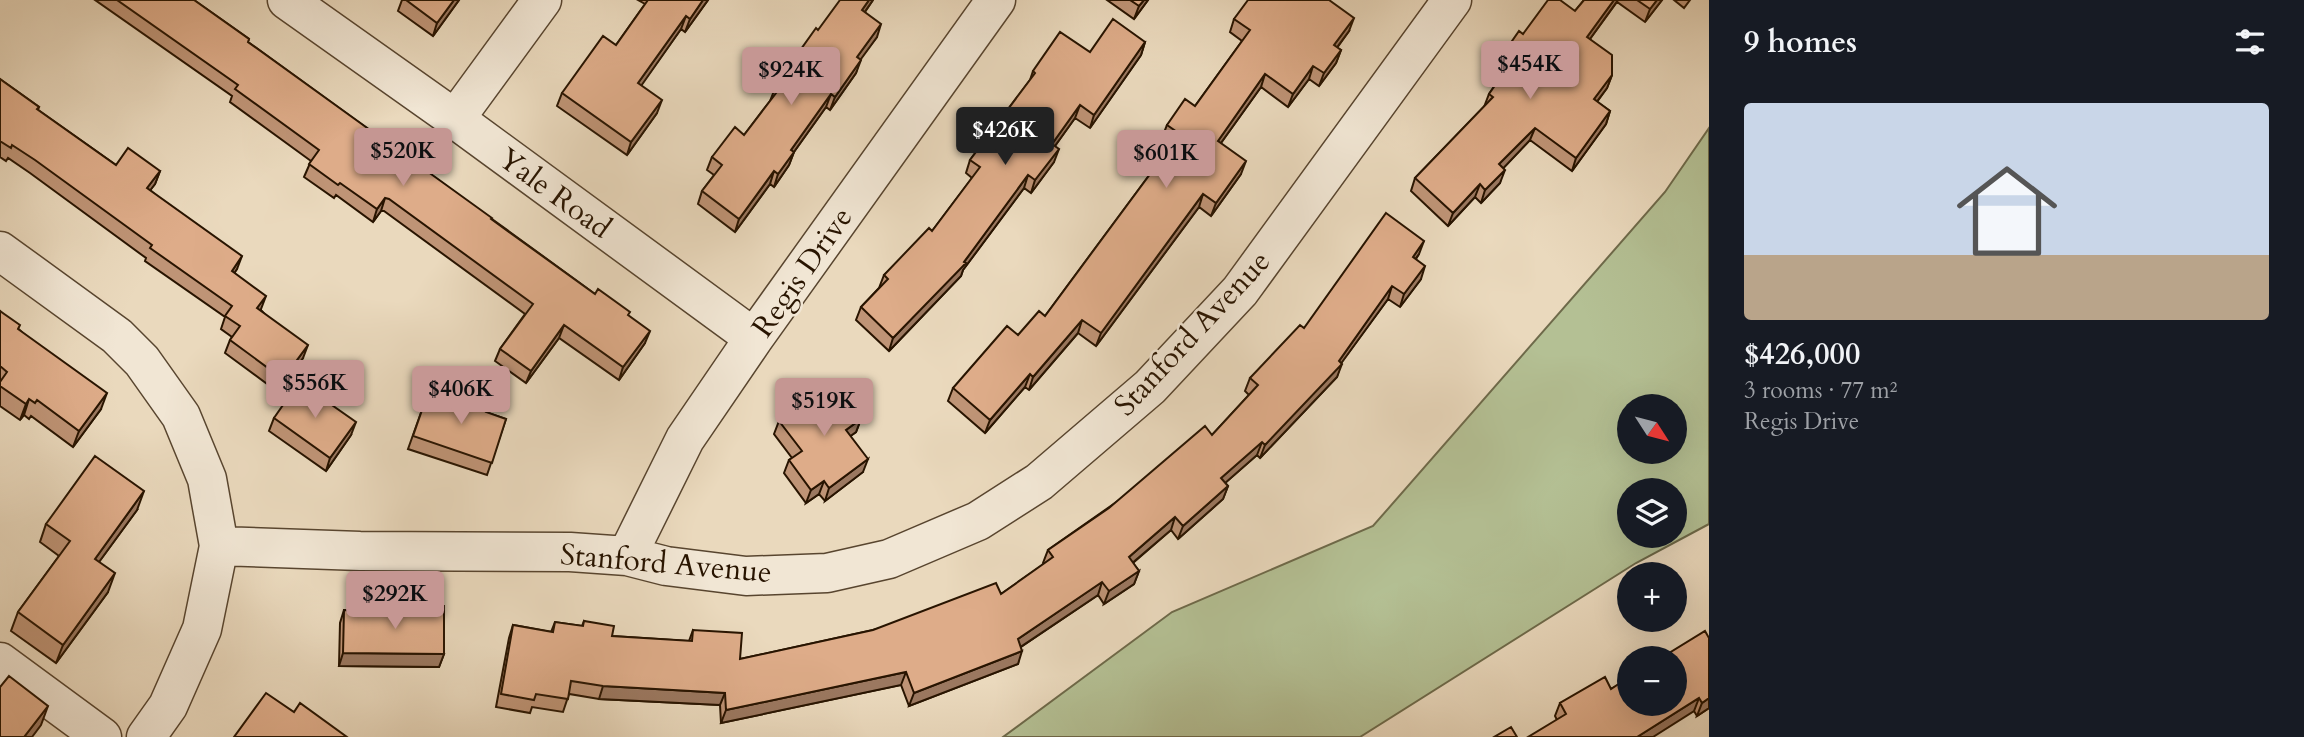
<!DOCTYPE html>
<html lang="en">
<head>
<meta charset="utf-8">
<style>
	:root { --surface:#171b24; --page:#20242c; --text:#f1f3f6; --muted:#9ea1a6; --line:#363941; --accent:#c59692 }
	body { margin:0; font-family:Cardo,serif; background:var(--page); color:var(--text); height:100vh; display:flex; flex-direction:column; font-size:26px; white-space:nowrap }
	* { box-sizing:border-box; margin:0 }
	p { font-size:23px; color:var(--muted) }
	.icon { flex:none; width:38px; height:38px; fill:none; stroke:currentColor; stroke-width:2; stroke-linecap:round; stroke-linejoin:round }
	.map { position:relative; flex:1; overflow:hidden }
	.panel { display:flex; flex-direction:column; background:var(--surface); width:595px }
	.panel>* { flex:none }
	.needle { width:46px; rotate:126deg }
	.fabs { position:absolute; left:1617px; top:394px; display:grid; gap:14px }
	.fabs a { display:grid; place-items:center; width:70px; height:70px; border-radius:50%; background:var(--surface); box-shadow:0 7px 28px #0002; font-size:35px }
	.price { position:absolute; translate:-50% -60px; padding:0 16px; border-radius:7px; background:var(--accent); color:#111; font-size:23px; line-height:46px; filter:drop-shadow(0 2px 4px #0008) }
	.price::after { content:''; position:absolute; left:50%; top:42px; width:21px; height:16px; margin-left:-10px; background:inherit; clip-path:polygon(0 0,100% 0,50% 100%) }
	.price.current { background:#222; color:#fff }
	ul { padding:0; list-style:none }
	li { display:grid; align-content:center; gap:14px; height:371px; padding:0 35px }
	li+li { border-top:2px solid var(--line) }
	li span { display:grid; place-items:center; height:217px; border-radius:7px; color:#555 }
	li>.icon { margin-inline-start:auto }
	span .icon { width:126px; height:126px; fill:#fffc; stroke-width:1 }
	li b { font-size:30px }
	h2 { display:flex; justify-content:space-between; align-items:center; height:84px; padding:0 35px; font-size:30px }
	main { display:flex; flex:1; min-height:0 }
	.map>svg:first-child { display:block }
	.green { fill:#b4c094; stroke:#6e6a4a; stroke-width:2; fill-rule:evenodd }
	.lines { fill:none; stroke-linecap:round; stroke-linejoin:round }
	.minor-casing { stroke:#58452f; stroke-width:41 }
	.minor { stroke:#f1e6d4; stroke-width:38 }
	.wall { fill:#bf9476; stroke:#281400; stroke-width:2 }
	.shaded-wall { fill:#9b7860; stroke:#281400; stroke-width:2 }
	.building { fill:#deac89; stroke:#281400; stroke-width:2 }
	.labels { text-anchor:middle; stroke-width:5; stroke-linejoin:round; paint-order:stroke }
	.street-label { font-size:30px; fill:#281400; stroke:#f1e6d4 }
</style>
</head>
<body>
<main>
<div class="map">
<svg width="1709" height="737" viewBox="0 0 1709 737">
	<rect width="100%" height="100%" fill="#ead9bd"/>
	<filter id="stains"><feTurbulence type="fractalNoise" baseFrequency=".00286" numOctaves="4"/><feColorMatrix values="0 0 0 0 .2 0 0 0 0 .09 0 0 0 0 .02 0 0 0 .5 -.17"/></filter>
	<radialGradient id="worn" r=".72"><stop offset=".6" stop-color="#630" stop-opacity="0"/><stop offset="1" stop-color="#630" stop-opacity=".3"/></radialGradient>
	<path class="green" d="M1709 128V524L1636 563 1360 737H1003L1172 612 1373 526 1665 192ZM1629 406H1675V452H1629ZM1629 490H1675V536H1629Z"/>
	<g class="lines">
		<defs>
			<path id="minor" d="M287 0 455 119 754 338
				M455 119 542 0
				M0 251 117 336 142 361 181 416 207 479 219 546 202 629 168 706 146 737
				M219 546 360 551 570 552 627 556 666 566 746 576 827 573 889 559 978 521 1039 482 1150 387 1240 291 1452 0
				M627 556 685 439 754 338 996 0
				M0 662 102 737"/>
		</defs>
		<use href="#minor" class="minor-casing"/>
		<use href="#minor" class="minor"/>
	</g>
	<path class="wall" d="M95 0H194L249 39 248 42 492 219 595 294 629 316 645 343 619 380 559 338 526 383 495 361 500 349 525 314 384 211H381L373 222 336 195 334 198 304 177 311 161 230 102 232 96Z
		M402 0H459L433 36 398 11Z
		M638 0H708L685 32 681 29 641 85 657 113 627 155 557 106 562 93 616 45 645 4Z
		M873 0 865 12 877 37 860 59 856 73 830 110 826 107 794 152 789 165 774 187 770 184 735 232 698 204 702 191 714 175 707 170 712 157 744 135 770 101 774 91 785 75 789 66 818 30Z
		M1107 0H1148L1134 19Z
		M1584 0H1662L1645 22 1617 2 1590 39 1612 75 1607 88 1597 102 1610 111 1606 124 1572 171 1530 140 1503 168 1500 183 1481 203 1475 197 1448 226 1411 191 1415 178 1484 107 1489 94 1504 72 1498 67 1503 54 1523 34 1575 11Z
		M1674 0H1690L1684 8Z
		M1234 19 1349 31 1337 48 1341 50 1336 63 1319 86 1309 79 1288 107 1261 87 1221 143 1241 174 1211 216 1199 207 1096 346 1078 333 1029 390 1025 387 985 433 948 401 953 388 1018 335 1045 316 1153 170 1156 160 1169 143 1162 138 1167 125 1195 106 1242 41 1230 32Z
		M1145 42 1141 55 1090 128 1075 118 1055 146 1054 162 1031 193 1024 188 963 270 961 276 889 351 856 320 861 307 879 288 884 275 932 231 972 178 966 173 970 160 1030 80 1033 71 1090 52Z
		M0 79 39 107 38 110 116 165 160 171 155 184 150 190 237 269 234 273 261 309V310L303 358 278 392 225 353 230 340 232 337 221 329 225 317 145 261 146 258 30 173 8 158 6 161 0 157Z
		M1419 254 1416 259 1421 279 1400 307 1388 299 1341 363 1337 377 1260 458 1257 455 1225 483 1228 486 1223 499 1178 539 1171 530 1133 563 1139 571 1134 584 1104 604 1098 595 1021 647 1018 664 909 706 901 685 721 723 720 705 599 699 569 694 563 712 532 707 530 713 496 707 509 638 513 625 551 632 555 622 582 626 584 621 612 636 689 641 693 630 740 659 873 630 1001 594 1044 564 1043 563 1048 550 1212 435 1249 395 1245 391 1250 378 1304 328Z
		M0 311 101 409 73 447 31 416 29 419 24 415 20 420 0 406Z
		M428 393 506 419 487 475 408 449Z
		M274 418 351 435 326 471 269 431Z
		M861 419 856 432 850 436 863 472 825 501 819 494 806 503 784 473 789 460 792 458 774 434 779 421Z
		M137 510 99 562 108 592 56 663 11 631 18 612 59 556 40 542 46 524Z
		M406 605 444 654 439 667 339 666 340 623 344 610 403 611Z
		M1709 638V708L1697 716 1694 711 1557 720 1555 716 1560 703 1611 689Z"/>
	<path class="shaded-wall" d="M454 0H459L433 36 437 23Z
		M703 0H708L685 32 690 19Z
		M869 0H873L857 23 862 10Z
		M1144 0H1148L1134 19 1139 6Z
		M1614 0H1618L1582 50 1587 37Z
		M1657 0H1662L1645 22 1650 9Z
		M686 16 681 29 634 96 638 83Z
		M1354 18 1349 31 1329 58 1334 45Z
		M881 24 877 37 853 70 857 57Z
		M1145 42 1141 55 1090 128 1094 115Z
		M1341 50 1336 63 1319 86 1324 73Z
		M861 60 856 73 830 110 835 97Z
		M1313 66 1309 79 1288 107 1293 94Z
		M1265 74 1261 87 1213 154 1218 141Z
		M1612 75 1607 88 1589 112 1594 99Z
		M831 94 826 107 786 163 791 150Z
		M662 100 657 113 627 155 631 142Z
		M1080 105 1075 118 1047 157 1052 144Z
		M1610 111 1606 124 1572 171 1576 158Z
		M1535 128 1530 140 1495 177 1499 164Z
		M1059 149 1054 162 1031 193 1035 180Z
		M794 152 789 165 774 187 778 174Z
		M1246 161 1241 174 1211 216 1216 203Z
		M1505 170 1500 183 1481 203 1485 190Z
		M160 171 155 184 142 201 147 188Z
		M774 171 770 184 735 232 739 219Z
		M1028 175 1024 188 963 270 961 276 889 351 893 338 964 262Z
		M1480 184 1475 197 1448 226 1453 213Z
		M1203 194 1199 207 1096 346 1101 333Z
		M385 198 381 211 373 222 377 209Z
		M1424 241 1419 254 1408 269 1413 257Z
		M242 256 237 269 227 284 232 271Z
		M1425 266 1421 279 1400 307 1404 294Z
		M1392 286 1388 299 1337 369 1342 364 1337 377 1260 458 1265 445 1339 361Z
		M266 296 261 309 253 321 257 308Z
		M1082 320 1078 333 1029 390 1033 377Z
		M564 325 559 338 526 383 531 371Z
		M650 331 645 343 619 380 623 367Z
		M308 345 303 358 278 392 283 379Z
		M1030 374 1025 387 985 433 990 420Z
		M107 393 101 409 73 447 79 431Z
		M29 399 24 415 20 420 26 404Z
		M861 419 856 432 841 443 846 430Z
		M356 422 351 435 326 471 330 458Z
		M1262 442 1257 455 1216 491 1221 478Z
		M868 459 863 472 825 501 829 488Z
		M824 481 819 494 806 503 811 490Z
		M1228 486 1223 499 1178 539 1183 526Z
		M144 491 137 510 88 577 95 559Z
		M1175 517 1171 530 1124 570 1129 557Z
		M1139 571 1134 584 1104 604 1109 591Z
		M115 573 108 592 56 663 63 645Z
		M1102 582 1098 595 1013 652 1018 639Z
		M1022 651 1018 664 909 706 914 693Z
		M343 653 444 654 439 667 339 666Z
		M906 672 901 685 721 723 726 710Z
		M603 686 725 693 720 705 599 699Z
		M1699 698 1694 711 1653 737H1637Z
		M1709 698V708L1697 716 1702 703Z
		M48 706 41 725 32 737H24Z"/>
	<path class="building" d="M117 0H194L249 39 248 42 492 218 491 219 595 294 598 289 630 312 628 315 650 331 623 367 564 325 531 371 500 349 533 304 389 199 385 198 377 209 340 183 338 185 309 164 319 150 235 89 238 85Z
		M406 0H454L437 23Z
		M648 0H703L690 19 686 16 638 83 662 100 631 142 562 93 603 36 616 45Z
		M840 0H869L862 10 881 24 857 57 861 60 835 97 831 94 791 150 794 152 778 174 774 171 739 219 702 191 722 165 712 157 735 127 744 135 776 93 774 91 791 67 789 66 816 28 818 30Z
		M1130 0H1144L1139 6Z
		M1248 0H1329L1354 18 1334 45 1341 50 1324 73 1313 66 1293 94 1265 74 1218 141 1246 161 1216 203 1203 194 1101 333 1082 320 1033 377 1030 374 990 420 953 388 1007 326 1018 335 1039 311 1045 316 1159 162 1156 160 1177 132 1167 125 1185 99 1195 106 1250 30 1234 19Z
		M1548 0H1560L1575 11 1584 0H1614L1587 37 1612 55V75L1594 99 1610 111 1576 158 1535 128 1499 164 1505 170 1485 190 1480 184 1453 213 1415 178 1493 97 1489 94 1512 61 1503 54 1519 31 1523 34Z
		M1637 0H1657L1650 9Z
		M1113 19 1145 42 1094 115 1080 105 1052 144 1059 149 1035 180 1028 175 964 262 966 263 893 338 861 307 888 279 884 275 929 228 932 231 980 167 970 160 1035 73 1033 71 1060 32 1090 52Z
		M0 79 39 107 37 109 116 165 128 148 160 171 147 188 242 256 232 271 266 296 257 308 308 345 283 379 230 340 240 326 225 316 232 306 150 248 152 245 35 160 12 145 11 148 0 141Z
		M1386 213 1424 241 1413 257 1425 266 1404 294 1392 286 1339 361 1342 364 1265 445 1262 442 1221 478 1228 486 1183 526 1175 517 1129 557 1139 571 1109 591 1102 582 1018 639 1022 651 914 693 906 672 726 710 725 693 603 686 571 681 568 699 536 694 534 700 501 694 513 625 553 632 555 622 583 626 584 621 614 626 612 636 692 641 693 630 742 633 740 659 873 630 996 583 1001 594 1053 557 1048 550 1109 508 1205 426 1212 435 1258 385 1250 378 1300 325 1304 328Z
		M0 311 20 325 18 329 107 393 79 431 37 400 35 403 29 399 26 404 0 386V382L7 372 0 366Z
		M832 381 861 419 846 430 868 459 829 488 824 481 811 490 789 460 802 451 779 421Z
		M299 382 356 422 330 458 274 418Z
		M428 393 459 403 462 394 489 404 486 412 506 419 492 463 413 436Z
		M95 456 144 491 95 559 115 573 63 645 18 612 70 541 46 524Z
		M406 605 444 606V654L343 653 344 610 405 611Z
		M1705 631 1709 638V698L1702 703 1699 698 1637 737H1528L1566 714 1560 703 1605 677 1611 689 1629 677V704H1675V658H1661Z
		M9 676 48 706 24 737H0V687Z
		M266 693 294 712 300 703 347 737H234Z
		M1511 727 1517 737H1494Z"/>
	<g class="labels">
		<g class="street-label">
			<text transform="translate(555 193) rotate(36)" y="10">Yale Road</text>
			<text transform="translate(802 272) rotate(-55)" y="10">Regis Drive</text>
			<text transform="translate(1192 333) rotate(-47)" y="10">Stanford Avenue</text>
			<text transform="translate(666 563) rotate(5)" y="10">Stanford Avenue</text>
		</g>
	</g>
	<rect width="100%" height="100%" filter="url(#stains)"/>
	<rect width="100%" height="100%" fill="url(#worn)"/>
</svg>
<div class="fabs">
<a><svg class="needle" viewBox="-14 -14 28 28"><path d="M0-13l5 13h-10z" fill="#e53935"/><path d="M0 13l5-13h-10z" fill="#9ea1a6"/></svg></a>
<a><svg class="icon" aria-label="layers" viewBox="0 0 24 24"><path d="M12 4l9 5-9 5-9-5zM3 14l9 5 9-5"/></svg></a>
<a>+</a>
<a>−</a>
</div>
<b class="price" style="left:1530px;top:101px">$454K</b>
<b class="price" style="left:791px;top:107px">$924K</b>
<b class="price current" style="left:1005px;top:167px">$426K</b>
<b class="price" style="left:403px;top:188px">$520K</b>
<b class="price" style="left:1166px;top:190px">$601K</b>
<b class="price" style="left:315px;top:420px">$556K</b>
<b class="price" style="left:461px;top:426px">$406K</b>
<b class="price" style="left:824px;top:438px">$519K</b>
<b class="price" style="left:395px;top:631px">$292K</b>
</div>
<section class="panel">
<h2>9 homes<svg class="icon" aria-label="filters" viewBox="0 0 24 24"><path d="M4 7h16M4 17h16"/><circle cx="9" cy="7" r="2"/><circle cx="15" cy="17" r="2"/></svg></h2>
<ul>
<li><span style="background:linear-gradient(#c9d6e8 70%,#b9a48a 0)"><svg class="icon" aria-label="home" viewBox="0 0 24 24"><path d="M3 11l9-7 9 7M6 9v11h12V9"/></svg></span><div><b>$426,000</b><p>3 rooms · 77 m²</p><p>Regis Drive</p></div></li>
</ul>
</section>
</main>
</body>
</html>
